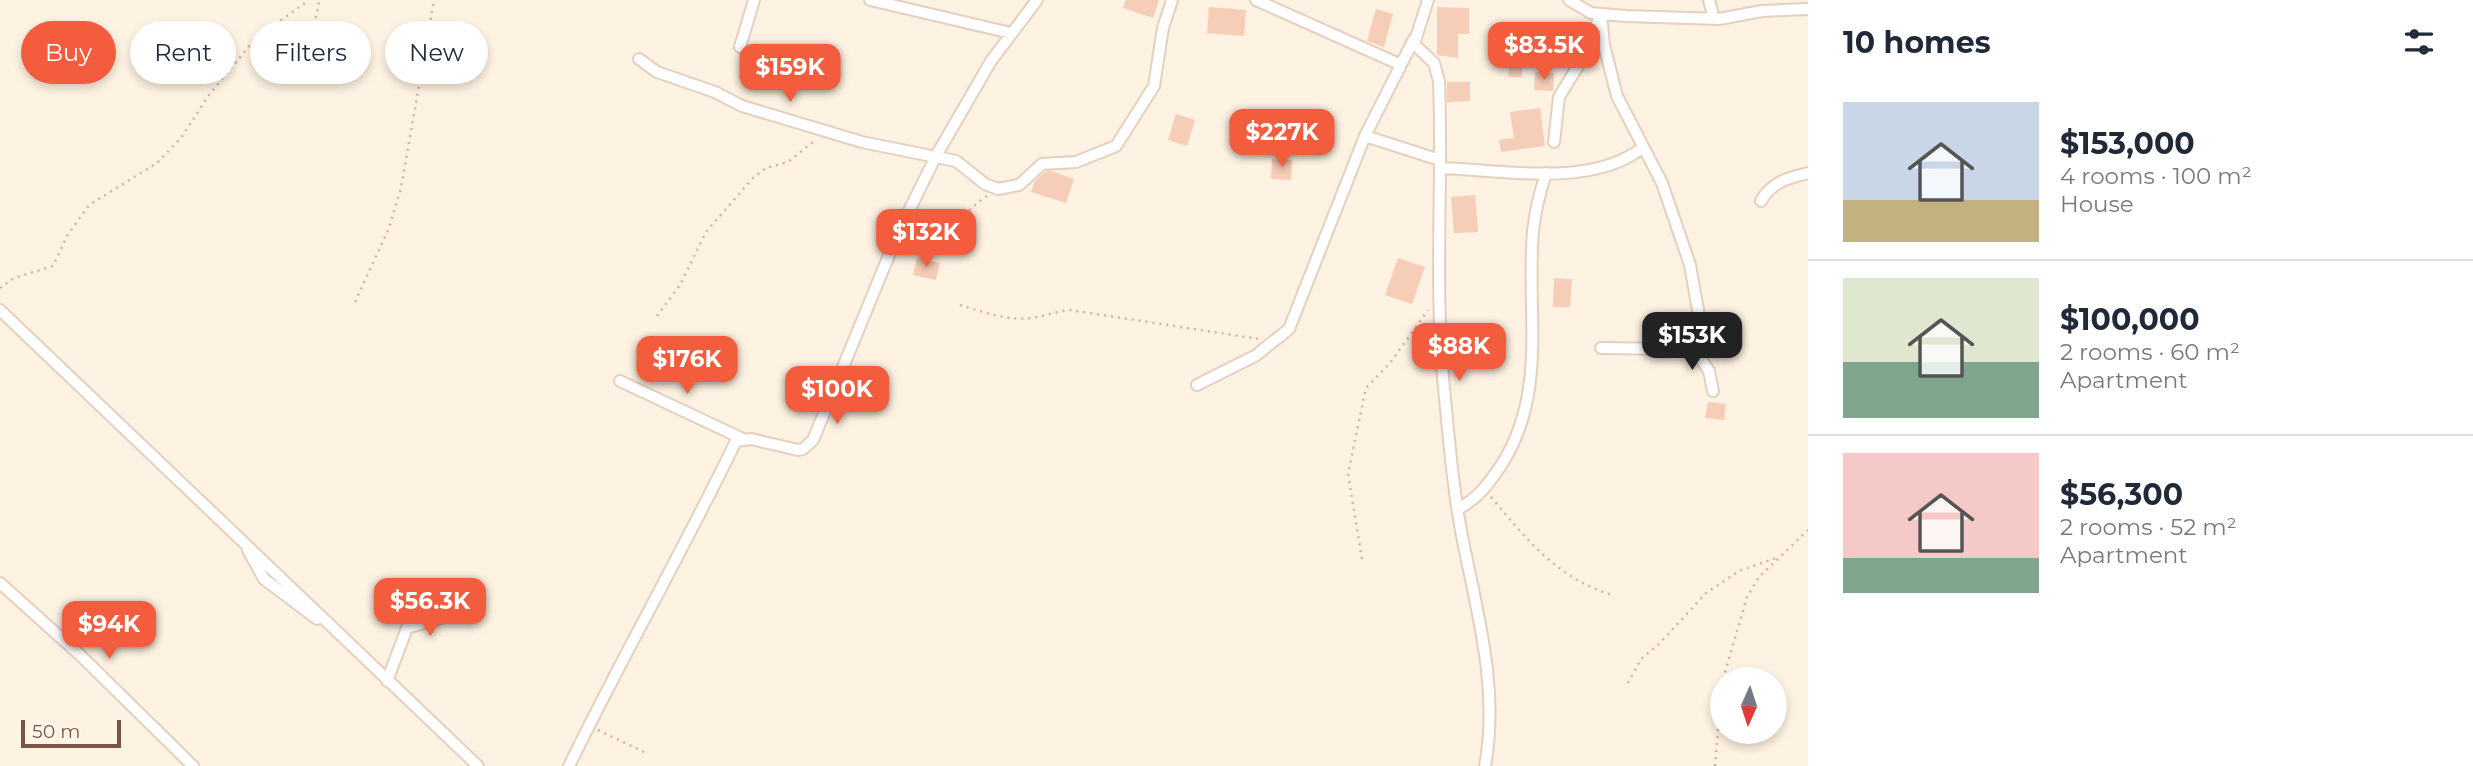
<!DOCTYPE html>
<html lang="en">
<head>
<meta charset="utf-8">
<style>
	:root { --surface:#fff; --page:#f2f2f3; --text:#1f2937; --muted:#747a83; --line:#e0e1e3; --accent:#f35c3c }
	body { margin:0; font-family:Montserrat,sans-serif; background:var(--page); color:var(--text); height:100vh; display:flex; flex-direction:column; font-size:26px; white-space:nowrap }
	* { box-sizing:border-box; margin:0 }
	p { font-size:23px; color:var(--muted) }
	.icon { flex:none; width:38px; height:38px; fill:none; stroke:currentColor; stroke-width:2; stroke-linecap:round; stroke-linejoin:round }
	.map { position:relative; flex:1; overflow:hidden }
	.drawer { display:flex; flex-direction:column; background:var(--surface); width:665px }
	.drawer>* { flex:none }
	.top-card { position:absolute; left:21px; top:21px; width:665px; height:63px; display:flex; gap:14px }
	.needle { width:46px; rotate:183deg }
	.fabs { position:absolute; left:1710px; top:667px; display:grid; gap:14px }
	.fabs a { display:grid; place-items:center; width:77px; height:77px; border-radius:50%; background:var(--surface); box-shadow:0 4px 10px #0003; font-size:35px }
	.scale { position:absolute; left:21px; bottom:18px; width:100px; box-sizing:border-box; padding-left:7px; border:4px solid #785546; border-top:0; font-size:19px; line-height:24px; white-space:nowrap; color:#785546; -webkit-text-stroke:5px #fff6ea; paint-order:stroke }
	.price { position:absolute; translate:-50% -60px; padding:0 16px; border-radius:14px; background:var(--accent); color:#fff; font-size:23px; line-height:46px; filter:drop-shadow(0 2px 4px #0008) }
	.price::after { content:''; position:absolute; left:50%; top:42px; width:21px; height:16px; margin-left:-10px; background:inherit; clip-path:polygon(0 0,100% 0,50% 100%) }
	.price.selected { background:#222; color:#fff }
	ul { padding:0; list-style:none }
	li { display:flex; align-items:center; gap:21px; height:175px; padding:0 35px }
	li+li { border-top:2px solid var(--line) }
	li span { display:grid; place-items:center; flex:none; width:196px; height:140px; border-radius:0px; color:#555 }
	li>.icon { margin-inline-start:auto }
	span .icon { width:84px; height:84px; fill:#fffc; stroke-width:1 }
	li b { font-size:30px }
	h2 { display:flex; justify-content:space-between; align-items:center; height:84px; padding:0 35px; font-size:30px }
	.pill { padding:0 24px; border-radius:32px; background:var(--surface); box-shadow:0 4px 10px #0003; font-size:24px; line-height:63px }
	.pill.selected { background:var(--accent); color:#fff }
	main { display:flex; flex:1; min-height:0 }
	.map>svg:first-child { display:block }
	.building { fill:#f6cdb7 }
	.lines { fill:none; stroke-linecap:round; stroke-linejoin:round }
	.street-casing { stroke:#e5cfbf; stroke-width:14 }
	.path { stroke:#dbb09a; stroke-width:2.5; stroke-dasharray:2 5; stroke-linecap:butt }
	.street { stroke:#fff; stroke-width:10 }
</style>
</head>
<body>
<main>
<div class="map">
<svg width="1808" height="766" viewBox="0 0 1808 766">
	<rect width="100%" height="100%" fill="#fef2e2"/>
	<path class="building" d="M1126 0H1159L1153 18 1123 8Z
		M1209 7 1246 10 1244 36 1207 33Z
		M1437 7 1469 8V34H1458V58L1437 55Z
		M1376 9 1393 14 1384 47 1367 41Z
		M1509 65 1522 66V77H1508Z
		M1535 72 1554 73 1553 91 1534 90Z
		M1447 82H1470V101L1447 102Z
		M1540 108 1545 146 1501 152 1499 140 1514 138 1510 112Z
		M1176 114 1195 120 1187 146 1168 140Z
		M1272 159 1292 160 1291 180 1271 179Z
		M1051 171 1074 179 1066 203 1031 192 1035 181 1045 172Z
		M1475 195 1478 232 1454 233 1451 197Z
		M917 258 940 263 936 280 913 275Z
		M1398 258 1425 267 1412 304 1385 295Z
		M1554 278 1572 279 1570 307H1553Z
		M1708 402 1726 404 1724 420 1705 418Z"/>
	<g class="lines">
		<defs>
			<path id="street" d="M870 0 1011 33
				M1256 0 1399 64
				M1428 0 1414 44 1434 63 1439 81C1443 184 1434 286 1444 388 1449 439 1453 491 1463 541 1478 616 1499 690 1485 766
				M1569 0 1591 13 1626 16 1719 19 1762 11 1808 9
				M1709 0 1714 19
				M740 47 754 0
				M639 59 657 72 715 92 742 106 862 142 956 161 985 184 998 189 1019 185 1042 164 1076 162 1116 146 1154 86 1163 28 1172 0
				M1365 136 1440 160
				M1554 142 1559 97 1578 66 1600 17
				M1441 168C1502 170 1591 188 1642 148
				M1761 201C1772 182 1787 178 1808 173
				M0 310 478 766
				M1691 344 1709 371 1713 391
				M1601 348 1673 349 1691 344 1698 338V310L1690 265 1662 183 1617 96 1604 45 1601 15
				M620 381 741 438
				M1197 385 1255 356 1289 329 1365 136 1414 39
				M1458 509C1479 498 1489 483 1502 464 1548 391 1526 311 1533 231 1535 211 1540 192 1546 173
				M248 550 264 579 317 619
				M0 583 79 654 193 766
				M387 681 407 628 441 618 454 592
				M569 766C622 657 683 551 736 441L751 439 798 450 803 449 813 440 899 231 936 156 991 61 1037 0"/>
		</defs>
		<use href="#street" class="street-casing"/>
		<path class="path" d="M300 57 317 14 319 0
			M909 235C949 248 957 215 987 196
			M0 288 14 278 53 266 67 236 89 205 157 163 181 138 209 95 255 39 309 0
			M355 302 389 228 401 188 434 0
			M960 305C984 312 1006 321 1032 318 1045 316 1057 311 1070 310L1259 339
			M657 316 680 285 706 232 753 178 766 168 788 162 814 141
			M1491 497C1527 540 1557 578 1612 595
			M1362 559 1348 474 1366 388 1390 363 1428 310
			M1723 679 1747 597 1759 577 1808 530
			M1628 683 1641 659 1659 644 1706 593 1739 571 1779 557
			M598 730 644 752
			M1715 766 1722 686"/>
		<use href="#street" class="street"/>
	</g>
</svg>
<div class="fabs">
<a><svg class="needle" viewBox="-14 -14 28 28"><path d="M0-13l5 13h-10z" fill="#e53935"/><path d="M0 13l5-13h-10z" fill="#747a83"/></svg></a>
</div>
<div class="scale">50 m</div>
<b class="price" style="left:1544px;top:82px">$83.5K</b>
<b class="price" style="left:790px;top:104px">$159K</b>
<b class="price" style="left:1282px;top:169px">$227K</b>
<b class="price" style="left:926px;top:269px">$132K</b>
<b class="price selected" style="left:1692px;top:372px">$153K</b>
<b class="price" style="left:1459px;top:383px">$88K</b>
<b class="price" style="left:687px;top:396px">$176K</b>
<b class="price" style="left:837px;top:426px">$100K</b>
<b class="price" style="left:430px;top:638px">$56.3K</b>
<b class="price" style="left:109px;top:661px">$94K</b>
<div class="top-card">
<a class="pill selected">Buy</a>
<a class="pill">Rent</a>
<a class="pill">Filters</a>
<a class="pill">New</a>
</div>
</div>
<section class="drawer">
<h2>10 homes<svg class="icon" aria-label="filters" viewBox="0 0 24 24"><path d="M4 7h16M4 17h16"/><circle cx="9" cy="7" r="2"/><circle cx="15" cy="17" r="2"/></svg></h2>
<ul>
<li><span style="background:linear-gradient(#c9d6e8 70%,#c2b280 0)"><svg class="icon" aria-label="home" viewBox="0 0 24 24"><path d="M3 11l9-7 9 7M6 9v11h12V9"/></svg></span><div><b>$153,000</b><p>4 rooms · 100 m²</p><p>House</p></div></li>
<li><span style="background:linear-gradient(#dfe7d0 60%,#7fa58c 0)"><svg class="icon" aria-label="home" viewBox="0 0 24 24"><path d="M3 11l9-7 9 7M6 9v11h12V9"/></svg></span><div><b>$100,000</b><p>2 rooms · 60 m²</p><p>Apartment</p></div></li>
<li><span style="background:linear-gradient(#f6c9c9 75%,#7fa58c 0)"><svg class="icon" aria-label="home" viewBox="0 0 24 24"><path d="M3 11l9-7 9 7M6 9v11h12V9"/></svg></span><div><b>$56,300</b><p>2 rooms · 52 m²</p><p>Apartment</p></div></li>
</ul>
</section>
</main>
</body>
</html>
